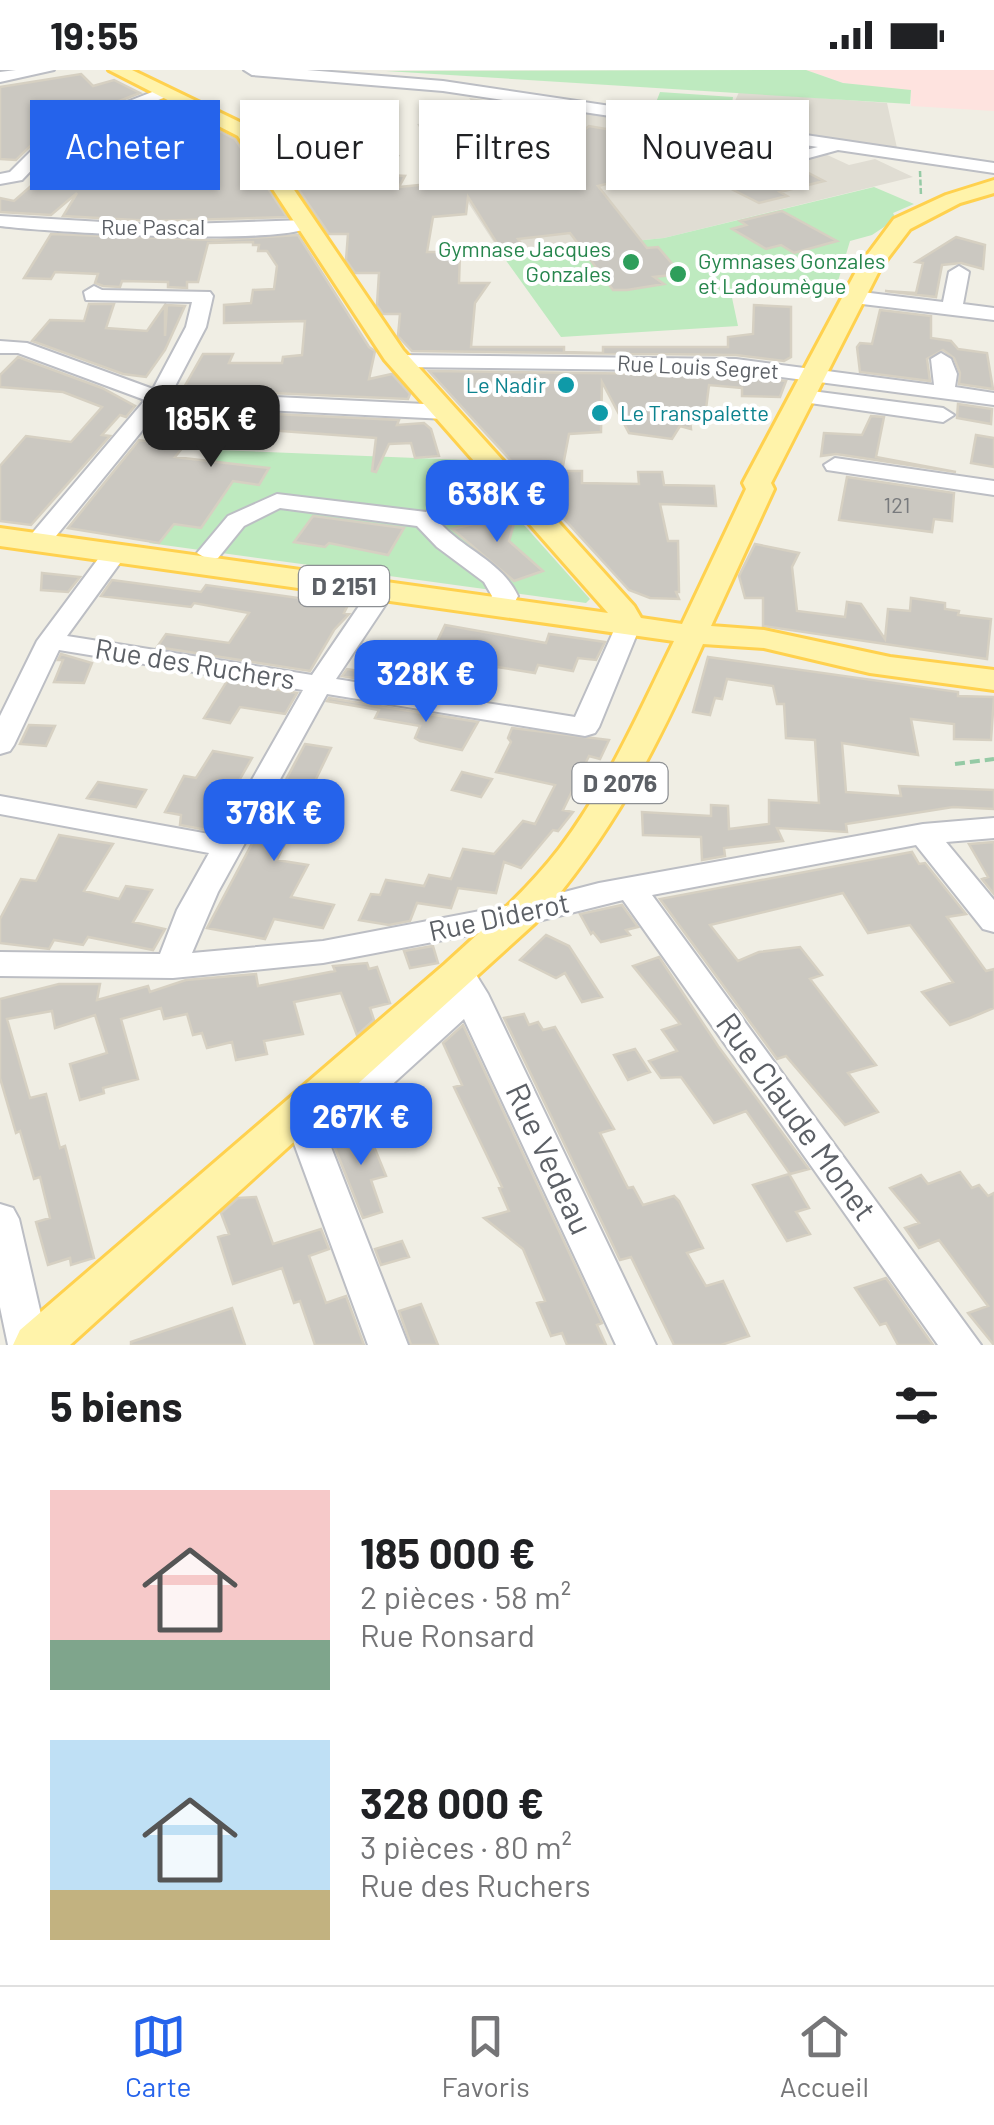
<!DOCTYPE html>
<html lang="fr">
<head>
<meta charset="utf-8">
<style>
	:root { --surface:#fff; --page:#f6f6f6; --text:#202124; --muted:#757577; --line:#e0e0e0; --accent:#2563eb }
	body { margin:0; font-family:Barlow,sans-serif; background:var(--page); color:var(--text); height:100vh; display:flex; flex-direction:column; font-size:38px; white-space:nowrap }
	* { box-sizing:border-box; margin:0 }
	p { font-size:32px; color:var(--muted) }
	.icon { flex:none; width:55px; height:55px; fill:none; stroke:currentColor; stroke-width:2; stroke-linecap:round; stroke-linejoin:round }
	.map { position:relative; height:1275px; overflow:hidden }
	.details { display:flex; flex-direction:column; background:var(--surface); flex:1 }
	.details>* { flex:none }
	.guide { position:absolute; left:30px; top:30px; width:935px; height:90px; display:flex; gap:20px }
	.price { position:absolute; translate:-50% -85px; padding:0 22px; border-radius:20px; background:var(--accent); color:#fff; font-size:32px; line-height:65px; filter:drop-shadow(0 2px 5px #0008) }
	.price::after { content:''; position:absolute; left:50%; top:60px; width:30px; height:22px; margin-left:-15px; background:inherit; clip-path:polygon(0 0,100% 0,50% 100%) }
	.price.selected { background:#222; color:#fff }
	ul { padding:0; list-style:none }
	li { display:flex; align-items:center; gap:30px; height:250px; padding:0 50px }
	li span { display:grid; place-items:center; flex:none; width:280px; height:200px; border-radius:0px; color:#555 }
	li>.icon { margin-inline-start:auto }
	span .icon { width:120px; height:120px; fill:#fffc; stroke-width:1 }
	li b { font-size:42px }
	h2 { display:flex; justify-content:space-between; align-items:center; height:120px; padding:0 50px; font-size:42px }
	.pill { padding:0 35px; border-radius:0px; background:var(--surface); box-shadow:0 2px 8px #0004; font-size:35px; line-height:90px }
	.pill.selected { background:var(--accent); color:#fff }
	.status { display:flex; justify-content:space-between; align-items:center; height:70px; padding:0 50px; background:var(--surface); direction:ltr }
	.status svg { height:28px; fill:currentColor }
	.menu { display:flex; justify-content:space-around; align-items:center; height:140px; border-top:2px solid var(--line); background:var(--surface); font-size:28px; color:var(--muted) }
	.menu a { display:grid; justify-items:center; gap:5px }
	.menu .selected { color:var(--accent) }
	.map>svg:first-child { display:block }
	.education { fill:#e0ddd3 }
	.medical { fill:#fee3df }
	.green { fill:#beeabf }
	.building { fill:#cbc8c1; stroke:#d6d0c2; stroke-width:2.5; fill-rule:evenodd }
	.lines { fill:none; stroke-linecap:round; stroke-linejoin:round }
	.minor-casing { stroke:#bcbec4; stroke-width:4 }
	.major-casing { stroke:#ffd14e; stroke-width:6 }
	.path-far1 { stroke:#95caa5; stroke-width:2.5; stroke-dasharray:6 2.5; stroke-linecap:butt }
	.path { stroke:#95caa5; stroke-width:4; stroke-dasharray:10 5; stroke-linecap:butt }
	.minor { fill:#fff; fill-rule:evenodd }
	.major { fill:#fff3aa; fill-rule:evenodd }
	.leisure-dot { fill:#2e9e5b; stroke:#fff; stroke-width:4 }
	.culture-dot { fill:#0f9aa8; stroke:#fff; stroke-width:4 }
	.labels { text-anchor:middle; stroke-width:8; stroke-linejoin:round; paint-order:stroke }
	.far-street-label { font-size:22px; fill:#5c6066; stroke:#fff }
	.far-leisure-label { font-size:22px; fill:#27864d; stroke:#fff; text-anchor:end }
	.far-culture-label { font-size:22px; fill:#0d838f; stroke:#fff; text-anchor:end }
	.number-label { font-size:22px; fill:#787a7d }
	.shield { fill:#fff; stroke:#8d9094; stroke-width:2.5 }
	.shield-label { font-size:25px; font-weight:bold; fill:#5c6066 }
	.street-label { font-size:28px; fill:#5c6066; stroke:#fff }
	.near-street-label { font-size:32px; fill:#5c6066; stroke:#fff }
</style>
</head>
<body>
<div class="status"><b>19:55</b><svg viewBox="0 0 49 12"><path d="M0 12V9h3v3zM5 12V6h3v6zM10 12V3h3v9zM15 12V0h3v12zM26 1h20v11H26zM47 4h2v5h-2z"/></svg></div>
<div class="map">
<svg width="994" height="1275" viewBox="0 0 994 1275">
	<rect width="100%" height="100%" fill="#f0eee4"/>
	<path class="education" d="M739 22 887 33 897 78 726 51Z
		M469 28 660 54 680 63 698 59 823 83 849 95 875 89 913 107 664 168 502 185 417 54 484 47Z"/>
	<path class="medical" d="M806 0H994V41L911 36V21L843 13Z"/>
	<path class="green" d="M806 0 843 13 911 20 910 34 386 1Z
		M660 22 733 27 731 40 655 35Z
		M874 117 914 134 893 143 896 149 872 165 850 171 833 228 731 223 738 256 561 267 502 185 664 168Z
		M216 380 466 390 590 529 586 533 149 473Z"/>
	<path class="building" d="M81 4 93 16 114 10 140 23 49 58 16 90 0 89V17Z
		M163 32 235 69 287 147 153 151 63 146 77 123 51 145 0 142V128L14 131 56 94 43 93 64 71ZM162 48 189 70 207 71 186 105H142L137 113 65 111 112 65Z
		M495 33 521 39 544 68 557 66 565 76 589 56 606 59 617 51 660 57 611 94 690 76 752 106 795 96 824 111 780 122 787 126 759 133 684 95 598 116 647 178 658 177 681 204 654 207 664 214 627 220H613L570 163 518 169 526 180 503 183 468 127 466 144 433 147 427 182H460L459 213H489L475 233 471 277H564V282L603 283V277H728V267L753 264 754 235 791 237V287L784 291 736 285 412 281 398 266 400 244H383L377 235 379 203H355L346 190 348 164H329L254 55 351 61 337 82 398 86 388 105 405 106 399 117 480 109 433 38Z
		M782 141 837 171 794 183 781 175 766 179 732 159 746 155 740 151Z
		M51 164 216 170 298 165 369 277 375 281 369 309 392 304 410 324 408 329 183 319 203 284H233L229 293H282L283 287 302 285 305 251 224 253V235L251 233 253 220 274 219 277 196 267 181H258L259 175H253V172L208 173 198 212H187V218L168 217V212L122 211 120 217 103 216 95 213 98 204 55 202 51 209 24 208Z
		M956 167 985 175 983 199 961 193 942 195 936 227 885 221 916 223 923 193 916 192Z
		M89 234H114L106 258 147 261 165 235V266L167 235 185 236 165 280 146 307 123 304 32 271 50 250 84 251Z
		M880 240 931 246V268L951 271 958 279 987 283 993 319 959 314 960 303 954 288 943 280 927 289 930 311 860 302 857 277 860 273 872 274Z
		M18 287 102 318 135 336 126 347 120 345 102 365 110 366 31 455 0 451V396L26 366 71 372 102 337 63 322 0 317V305Z
		M429 301 736 305 786 311 780 327 742 326V318L709 315 706 339 689 340 691 359 680 356 672 369 629 363 602 312 601 362 569 364 562 401H582V413L639 414 638 402H662L664 415 714 416 716 436 660 434 668 471H678L679 522H676L679 529 650 528 629 520Z
		M958 334 992 339 991 354 957 348Z
		M171 339 399 350 397 355 424 353 431 359 439 386 415 388 411 373 389 374 376 402 372 401 376 368 201 355 175 387 269 398 259 415 233 411 201 458 174 454 159 473 68 458 139 370 145 371Z
		M871 346 884 347 876 387 956 402 836 384 821 386 824 363 862 365Z
		M976 365 994 368V397L971 393Z
		M847 407 954 423 952 451 934 449 932 462 839 450Z
		M473 440 503 454H514L509 471 543 501 514 511 452 459 473 454 461 444Z
		M313 446 404 458 388 485 329 473 325 477 294 472Z
		M755 474 799 483 792 497 797 541 845 547 847 532 861 534 885 569 888 539 910 541 911 528 945 533V539L959 541 958 545 991 549 987 589 763 556V528H745L739 506Z
		M42 503 80 507 68 522 41 520Z
		M112 510 201 522 206 515 348 535 344 543 349 544 334 560 310 601 157 577 166 564 229 573 249 543 194 533 191 537 101 526Z
		M445 555 546 573 549 564 605 572 596 590 578 588 573 601 538 595 535 603 497 597 483 629 342 606 347 599 455 616 465 580 435 576Z
		M61 584 92 593 84 613 54 612 63 590H58Z
		M708 587 958 622V626L994 627 991 670 954 669V654L911 649 918 685 842 673 846 722 901 726 899 716 994 720V739L953 737 846 754 847 762 777 758 783 771 724 778 725 786 702 790 701 767 643 765 642 742 711 746V735L728 736 729 759 769 754V730L819 733 815 670 786 668 784 634H777L773 616 727 609 722 629 715 628 710 645 693 642Z
		M227 611 297 623 285 644 240 637 230 653 204 648Z
		M329 628 478 652 462 680 420 671 415 668 420 656 375 648 379 640 327 631Z
		M29 655 55 656 46 676 20 674Z
		M512 658 609 670 600 689 589 686 563 740 573 742 558 761 553 760 521 798 504 792 496 823 458 818 451 838 417 833 410 851 389 855 359 850 371 824 380 825 386 810 424 816 429 805 451 809 463 779 494 784 523 751 535 754 555 715 496 702 511 672 508 668Z
		M305 674 331 678 277 790 308 795 291 827 334 835 323 858 274 849 265 869 207 858Z
		M213 681 252 688 236 716 244 717 218 762 180 755 181 745 165 742 184 706 196 708Z
		M462 702 492 709 481 727 452 720Z
		M98 712 146 720 136 737 87 728Z
		M59 765 113 774 84 821 119 829 126 816 152 820 133 852 165 859 153 880 88 867 83 875 54 870 49 879 0 873V849L21 809 36 811Z
		M994 772V824L982 809 988 807 969 774Z
		M912 782 919 794 925 793 966 844 947 847 986 901 994 899V938L970 948 950 955 922 922 953 912 910 855 868 863 843 823 710 855 738 891 759 882 800 877 822 905 810 909 876 995 848 1003 878 1042 845 1055 786 986 777 989 660 829Z
		M622 835 638 857 626 860 630 865 601 872 593 862 591 864 580 844Z
		M546 865 569 876 602 927 582 932 565 903 556 908 520 890Z
		M433 876 438 893 410 898 404 881Z
		M659 887 718 976 809 1099 790 1104 746 1041 714 1053 681 1007 661 1008 649 991 677 981 662 960 680 954 633 896Z
		M367 893 369 899 377 897 390 933 370 938 374 950 357 965 341 923 294 932 303 964 264 971 267 984 236 990 232 972 207 978 202 963 193 965 187 944 164 949 161 938 121 949 138 1009 103 1018 104 1023 80 1030 70 994 107 983 95 945 55 958 52 941 7 949 30 1028 46 1024 60 1078 65 1076 94 1188 71 1195 70 1188 48 1195 36 1152 50 1148 40 1107 34 1109 20 1061 16 1063 0 1008V929L59 914H100L97 930 148 916 150 922 186 910 256 904 258 916 335 901 333 896Z
		M524 944 529 955 538 952 543 960 555 957 614 1059 600 1063 628 1118 633 1117 643 1135 674 1126 679 1131 703 1178 687 1183 706 1216 723 1211 749 1266 721 1275H674L631 1187 620 1190 504 948Z
		M463 955 602 1253 597 1255 606 1275H567L562 1263 551 1266 537 1233 545 1231 523 1179 484 1148 509 1141 499 1118 502 1117 454 1017 462 1015 443 973Z
		M635 979 650 1002 628 1010 614 985Z
		M366 1057 386 1106 371 1110 382 1142 363 1148 333 1073 346 1062Z
		M960 1102 972 1118 979 1115 988 1126 994 1123V1275L968 1243 988 1236 939 1170 919 1178 905 1158 919 1153 890 1118 921 1105 928 1114Z
		M789 1104 809 1138 796 1142 810 1164 787 1171 753 1115Z
		M256 1127 273 1174 321 1159 329 1179 309 1186 326 1233 346 1226 364 1275H315L300 1231 294 1233 282 1198 233 1214 218 1167 229 1164 221 1143 238 1128Z
		M402 1171 409 1187 381 1195 375 1179Z
		M886 1208 933 1275H898L886 1253 880 1255 855 1218Z
		M421 1234 438 1275H411L399 1241Z
		M232 1238 245 1275H131V1272Z"/>
	<g class="lines">
		<defs>
			<path id="minor" d="M16 0H54L0 12V2Z
				M244 0H307L443 11 994 93V103L838 80 754 103 681 68 677 56 443 21 252 5ZM694 58 818 77 756 92 695 62Z
				M165 17 173 22 171 25 62 68 22 110 0 114V104L10 102 50 62Z
				M0 146 153 155 306 150 315 155C288 177 47 162 0 156Z
				M959 196 969 202 963 234 994 238V250L854 233 844 227 854 221 943 232 949 202Z
				M94 216 102 220 210 222 213 226 206 257 172 322 446 335 457 342 446 349 163 335 47 477H29L26 472 29 467 145 330 18 283H0V271L27 273 153 319 186 257 192 232 86 230 84 222Z
				M941 283 951 289 957 304 955 317 994 323V335L736 301 400 297 390 291 400 285 736 289 934 315 931 289Z
				M804 320 943 338 954 345 943 352 796 331 793 326 796 321Z
				M835 388 994 411V425L827 400 824 395Z
				M513 410 525 417 521 422 458 441 441 454C465 480 502 492 518 526L509 542 500 545 487 537 492 526 484 512 437 477 417 456 280 438 244 456 218 488 209 490 197 483 228 446 277 424 426 442 442 431Z
				M116 475 128 482 67 566 312 605 372 517 381 514 394 522 336 609 575 647 619 549H637L641 554 599 657 595 663 585 666 327 624 218 822 192 883 323 871 522 833 599 813 923 754 994 748V768L946 772 994 830V862L983 859 916 775 652 825 981 1275H938L623 830 522 855 323 893 173 908 0 906V882L160 884 177 840 209 783 0 744V726L220 766 303 620 59 580 14 675 10 681 0 684V646L37 571 107 477Z
				M463 899 475 903 488 924 656 1275H616L464 949 329 1072 408 1275H368L292 1068 297 1058 452 922 447 911 451 903Z
				M0 1134 13 1138 19 1149 48 1275H8L0 1237Z"/>
			<path id="major" d="M109 0H132L252 58 403 280 634 536 641 548 682 554 746 419 743 413 859 196 894 149 946 125 994 110V123L960 133 910 159 881 197 771 413 774 419 711 556 764 560 890 587 994 600V620L870 603 764 578 703 574C654 683 614 762 535 853L70 1275H13L20 1260 445 894C484 858 526 822 559 779 607 716 639 642 674 571L0 476V458L608 543 385 290 238 66Z"/>
		</defs>
		<use href="#minor" class="minor-casing"/>
		<use href="#major" class="major-casing"/>
		<path class="path-far1" d="M920 101 921 126"/>
		<path class="path" d="M955 694 994 689"/>
		<use href="#minor" class="minor"/>
		<use href="#major" class="major"/>
	</g>
	<g class="leisure-dot">
		<circle cx="631" cy="192" r="10"/>
		<circle cx="678" cy="204" r="10"/>
	</g>
	<g class="culture-dot">
		<circle cx="566" cy="315" r="10"/>
		<circle cx="600" cy="343" r="10"/>
	</g>
	<g class="labels">
		<g class="far-street-label">
			<text x="153" y="165">Rue Pascal</text>
			<text transform="translate(698 297) rotate(3)" y="8">Rue Louis Segret</text>
		</g>
		<g class="far-leisure-label">
			<text x="611" y="187">Gymnase Jacques<tspan x="611" dy="25">Gonzales</tspan></text>
			<text x="698" y="199" text-anchor="start">Gymnases Gonzales<tspan x="698" dy="25">et Ladoumègue</tspan></text>
		</g>
		<g class="far-culture-label">
			<text x="546" y="323">Le Nadir</text>
			<text x="620" y="351" text-anchor="start">Le Transpalette</text>
		</g>
		<g class="number-label">
			<text x="897" y="443">121</text>
		</g>
		<g class="shield">
			<rect x="299" y="496" width="90" height="40" rx="8"/>
			<rect x="572.5" y="693" width="95" height="40" rx="8"/>
		</g>
		<g class="shield-label">
			<text x="344" y="525">D 2151</text>
			<text x="620" y="722">D 2076</text>
		</g>
		<g class="street-label">
			<text transform="translate(195 594) rotate(9)" y="10">Rue des Ruchers</text>
			<text transform="translate(499 847) rotate(-12)" y="10">Rue Diderot</text>
		</g>
		<g class="near-street-label">
			<text transform="translate(796 1047) rotate(54)" y="11">Rue Claude Monet</text>
			<text transform="translate(549 1089) rotate(65)" y="11">Rue Vedeau</text>
		</g>
	</g>
</svg>
<b class="price selected" style="left:211px;top:400px">185K €</b>
<b class="price" style="left:497px;top:475px">638K €</b>
<b class="price" style="left:426px;top:655px">328K €</b>
<b class="price" style="left:274px;top:794px">378K €</b>
<b class="price" style="left:361px;top:1098px">267K €</b>
<div class="guide">
<a class="pill selected">Acheter</a>
<a class="pill">Louer</a>
<a class="pill">Filtres</a>
<a class="pill">Nouveau</a>
</div>
</div>
<section class="details">
<h2>5 biens<svg class="icon" aria-label="filters" viewBox="0 0 24 24"><path d="M4 7h16M4 17h16"/><circle cx="9" cy="7" r="2"/><circle cx="15" cy="17" r="2"/></svg></h2>
<ul>
<li><span style="background:linear-gradient(#f6c9c9 75%,#7fa58c 0)"><svg class="icon" aria-label="home" viewBox="0 0 24 24"><path d="M3 11l9-7 9 7M6 9v11h12V9"/></svg></span><div><b>185 000 €</b><p>2 pièces · 58 m²</p><p>Rue Ronsard</p></div></li>
<li><span style="background:linear-gradient(#bfe0f5 75%,#c2b280 0)"><svg class="icon" aria-label="home" viewBox="0 0 24 24"><path d="M3 11l9-7 9 7M6 9v11h12V9"/></svg></span><div><b>328 000 €</b><p>3 pièces · 80 m²</p><p>Rue des Ruchers</p></div></li>
</ul>
</section>
<nav class="menu">
<a class="selected"><svg class="icon" aria-label="map" viewBox="0 0 24 24"><path d="M3 6l6-2 6 2 6-2v14l-6 2-6-2-6 2zM9 4v14M15 6v14"/></svg>Carte</a>
<a><svg class="icon" aria-label="saved" viewBox="0 0 24 24"><path d="M7 4h10v16l-5-4-5 4z"/></svg>Favoris</a>
<a><svg class="icon" aria-label="home" viewBox="0 0 24 24"><path d="M3 11l9-7 9 7M6 9v11h12V9"/></svg>Accueil</a>
</nav>
</body>
</html>
